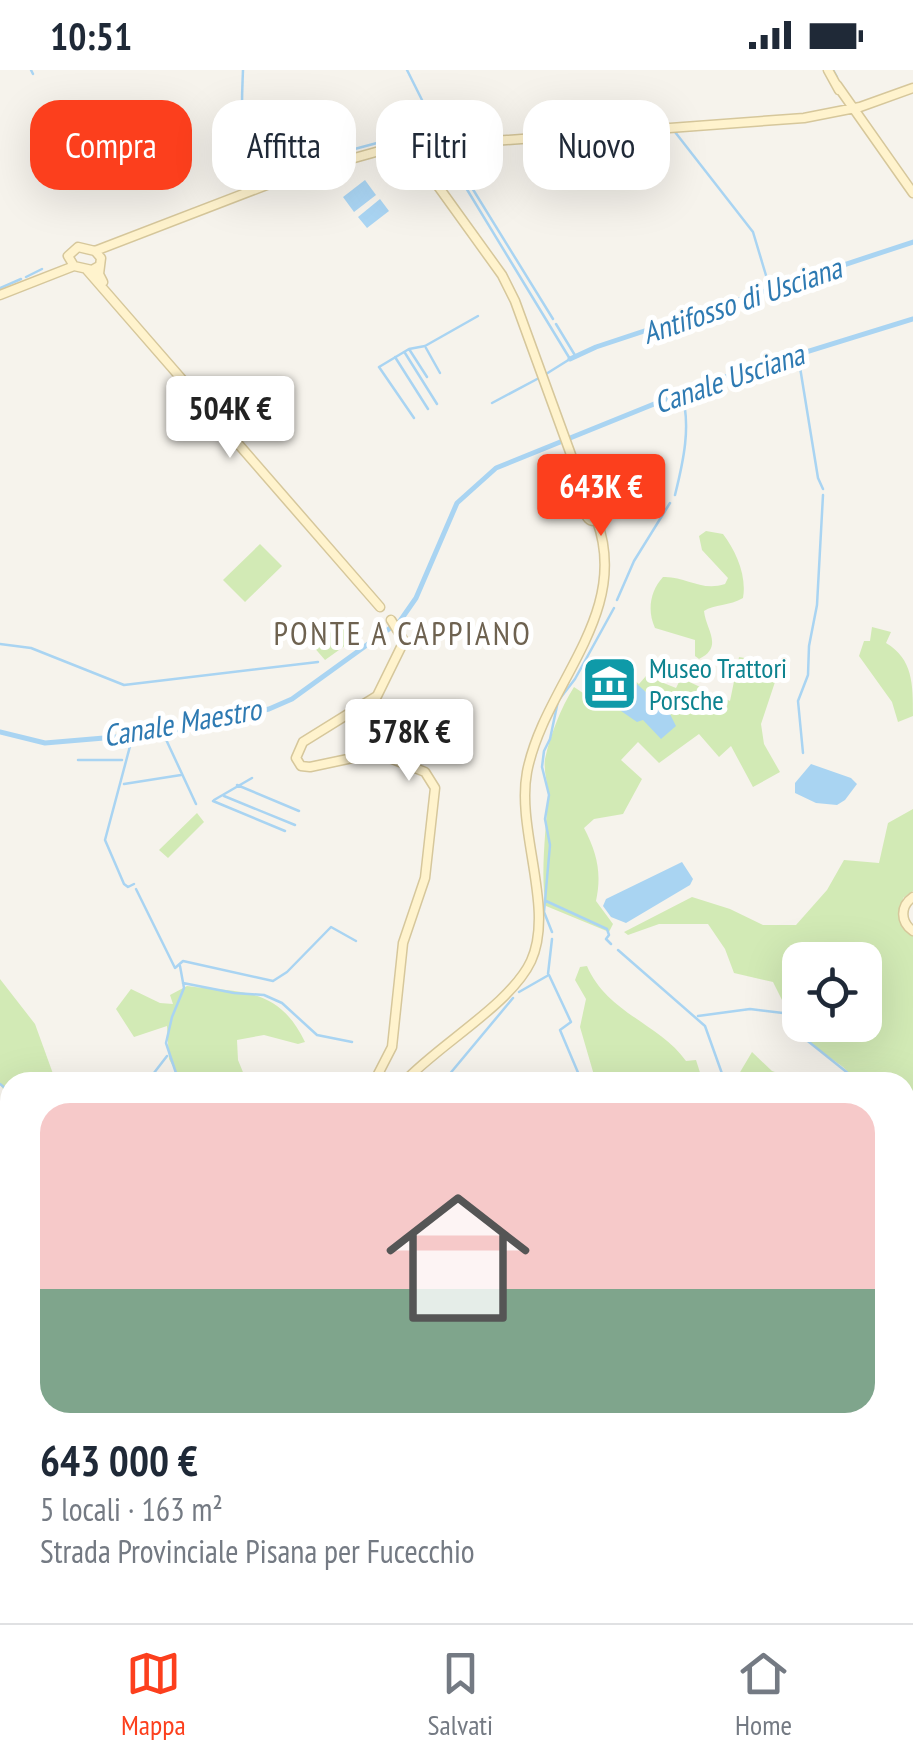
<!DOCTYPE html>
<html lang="it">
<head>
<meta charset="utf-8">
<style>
	:root { --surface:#fff; --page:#f2f2f3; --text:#1f2937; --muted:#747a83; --line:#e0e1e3; --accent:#fc3f1d }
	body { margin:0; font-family:"PT Sans Narrow",sans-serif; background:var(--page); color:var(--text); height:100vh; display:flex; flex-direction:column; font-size:38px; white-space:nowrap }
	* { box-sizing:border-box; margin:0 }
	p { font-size:32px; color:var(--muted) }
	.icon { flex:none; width:55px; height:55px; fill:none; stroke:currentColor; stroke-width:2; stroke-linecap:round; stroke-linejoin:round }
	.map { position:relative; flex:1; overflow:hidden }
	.sheet { position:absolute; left:0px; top:1002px; width:915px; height:552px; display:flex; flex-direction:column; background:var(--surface); border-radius:30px 30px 0 0; box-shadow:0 10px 40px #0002 }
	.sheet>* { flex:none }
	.banner { position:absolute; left:30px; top:30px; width:855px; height:90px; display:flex; gap:20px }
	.buttons { position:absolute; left:782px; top:872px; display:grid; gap:20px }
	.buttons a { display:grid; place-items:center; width:100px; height:100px; border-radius:20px; background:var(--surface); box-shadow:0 10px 40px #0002; font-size:50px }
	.price { position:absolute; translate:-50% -85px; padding:0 22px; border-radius:10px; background:#fff; color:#222; font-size:32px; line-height:65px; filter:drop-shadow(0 2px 5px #0008) }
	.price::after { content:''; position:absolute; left:50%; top:60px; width:30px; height:22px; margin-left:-15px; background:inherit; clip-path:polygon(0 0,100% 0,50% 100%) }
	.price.active { background:var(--accent); color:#fff }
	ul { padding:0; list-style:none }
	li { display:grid; align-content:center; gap:20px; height:530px; padding:0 40px }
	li+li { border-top:2px solid var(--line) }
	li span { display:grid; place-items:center; height:310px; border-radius:30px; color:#555 }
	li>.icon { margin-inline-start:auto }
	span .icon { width:180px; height:180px; fill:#fffc; stroke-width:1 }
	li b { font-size:42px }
	.pill { padding:0 35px; border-radius:30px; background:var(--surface); box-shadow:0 10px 40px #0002; font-size:35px; line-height:90px }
	.pill.active { background:var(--accent); color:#fff }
	.status { display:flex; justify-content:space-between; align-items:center; height:70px; padding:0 50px; background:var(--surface); direction:ltr }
	.status svg { height:28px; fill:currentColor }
	.tab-bar { display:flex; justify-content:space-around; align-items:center; height:140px; border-top:2px solid var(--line); background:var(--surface); font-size:28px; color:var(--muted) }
	.tab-bar a { display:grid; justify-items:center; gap:5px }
	.tab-bar .active { color:var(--accent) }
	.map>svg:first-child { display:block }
	.green { fill:#d2eab5 }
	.water { fill:#a9d4f2 }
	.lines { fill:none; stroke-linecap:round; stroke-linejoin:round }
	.stream { stroke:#a9d4f2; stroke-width:2.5 }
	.canal { stroke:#a9d4f2; stroke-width:5 }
	.secondary-casing { stroke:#d6c79b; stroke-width:11 }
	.secondary { stroke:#fff3cd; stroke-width:8 }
	.labels { text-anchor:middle; stroke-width:10; stroke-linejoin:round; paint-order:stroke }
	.culture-label { font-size:28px; fill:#0d838f; stroke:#fff; text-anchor:start }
	.water-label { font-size:30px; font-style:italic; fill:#2e7ab2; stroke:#fff }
	.quarter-label { font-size:32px; letter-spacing:2.5px; fill:#6e6250; stroke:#fff }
</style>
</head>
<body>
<div class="status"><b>10:51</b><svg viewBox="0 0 49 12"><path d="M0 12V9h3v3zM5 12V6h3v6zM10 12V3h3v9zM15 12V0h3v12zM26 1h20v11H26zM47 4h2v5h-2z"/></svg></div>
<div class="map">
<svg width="913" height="1553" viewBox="0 0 913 1553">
	<rect width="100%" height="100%" fill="#f6f3ec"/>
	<path class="green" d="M706 461 723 464C736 481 747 506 743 528 730 536 714 534 704 541 706 560 724 577 699 589L695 586V570L655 558C647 541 650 521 663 507 686 506 701 522 725 514L728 508 702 480 699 466Z
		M260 474 282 496 245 532 223 510Z
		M346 552 360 565 325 590 312 575Z
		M872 557 891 562 886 573C913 589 913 614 913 646L898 652 892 632 859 586 864 571H870Z
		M739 587 781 594 761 654 764 674 780 702 753 717 731 676 719 687 699 664 659 693 638 672 621 690 642 709 623 744 594 749 584 758C597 783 602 803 596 831L613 854 609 862 546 836C540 808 546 757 548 728 549 715 543 702 545 689 550 666 561 637 574 617L598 633 601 621 590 610 595 603 605 608 615 594 639 614 646 606 676 618 681 608 730 631Z
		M913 739V821L903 828 901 856 913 865V1087L906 1090 905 1012H858L843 997 790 959 792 951 800 949V955H865V890H800V926L784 934 773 912 734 903 725 879 708 854H659L628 865 624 862 692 827 730 839 763 855H796L827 820 844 790 879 793 888 753Z
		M197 743 204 752 168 788 159 780Z
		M587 896C607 943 660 954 686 991L696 990 703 1012H596L580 957 586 929 575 910 580 897Z
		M0 909 35 954 56 1012H10V1028L0 1015Z
		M187 916C241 923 278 916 305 972L298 974 264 965 237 970 238 990 247 1012H181L169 989 167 956 134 967 116 939 131 919 160 933 173 934 170 925Z
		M752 982 772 1001 804 1012H738L736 1009Z
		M0 1152 10 1160V1199L0 1206Z
		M905 1194 913 1203V1367L905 1364Z
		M10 1374V1545H258L256 1553H0L2 1382Z
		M905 1403 913 1414V1553H869L845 1545H905Z
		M445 1545H556V1553H444Z"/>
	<path class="water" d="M365 110 376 125 354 142 343 127Z
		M380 129 389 141 367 158 358 147Z
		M626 604 670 644 676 656 661 669 643 650 637 652 608 632Z
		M811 694 851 708 857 714 845 730 837 735 816 733 795 723V713Z
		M682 792 693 809 690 815 626 853 611 847 603 836 606 829Z"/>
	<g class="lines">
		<path class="stream" d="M31 0 33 4
			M243 0C242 31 237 81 261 104L377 73 418 47 423 49
			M407 0 429 44
			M833 0 837 7
			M434 52 441 66
			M426 54 435 67
			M675 62 753 162 768 212
			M448 79 553 249
			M443 80 570 289 546 304
			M26 207 42 199
			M0 218 21 209
			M556 254 576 287
			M426 278 440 303
			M409 279 427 307
			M405 283 437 334
			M798 285 818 408 823 419
			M395 287 428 339
			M492 333 539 308
			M414 348 379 297 409 279 425 276 478 246
			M675 425C683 393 692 354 681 322
			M617 530 634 491 670 433
			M0 574 31 578 124 615 318 592
			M163 663 196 734
			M133 665 105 770 124 814 128 817 134 814
			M803 683 798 631 808 605 809 576 817 535 823 425
			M78 690H122
			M124 714 181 705
			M237 715 299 741
			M224 726 295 755
			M214 730 252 708
			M213 731 285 761
			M136 819 175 898 183 891 273 911 287 902 331 857 356 871
			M546 831 607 859 609 865 606 869 611 874
			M552 862 544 842 550 775 545 749 549 725 542 697 544 681 550 669 558 631 575 609 614 538
			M618 880 705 956 725 1012
			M548 904 552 869
			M549 905 571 952 560 960 582 1012
			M183 913 234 923 264 925 282 933 317 965 352 972
			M519 922 547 906
			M784 945 789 956 859 1012
			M698 946 750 939 783 943 800 938
			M147 1012 167 986
			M179 1012 166 973 172 947 184 918 180 896
			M443 1012 513 928
			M0 1014 10 1022
			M905 1046 913 1053
			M0 1201 10 1196
			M0 1267 10 1265
			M905 1294 913 1297
			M905 1495 913 1499
			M0 1505 10 1503
			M503 1545 504 1553
			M124 1553 131 1545
			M171 1553 184 1545"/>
		<path class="canal" d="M570 289 596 277 913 172
			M0 662 45 673 163 663 269 639 292 629 400 551 416 528 457 433 496 398 706 313 913 249"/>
		<defs>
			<path id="secondary" d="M828 0 839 20
				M837 15 913 123
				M428 71H493L804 48 860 37 913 18
				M417 91 427 87 431 81 428 71 419 67 408 73 409 85 430 105 502 205 515 231 586 426V440
				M95 181 290 106 408 73
				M99 196 92 200 74 196 68 186 78 177 95 181 101 188 99 204 103 212
				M86 199 380 537
				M0 225 74 196
				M586 443a8 8 0 1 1 16 0a8 8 0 1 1-16 0Z
				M913 827C900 836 900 852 913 861
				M374 1012 392 977 403 873 425 808 435 718 425 702 382 685H367L310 697 301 696 296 688 303 672 377 626 404 571 391 550
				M404 1012C438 975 511 934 531 891 555 839 516 760 527 702 544 615 631 545 597 451
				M905 1169 913 1144
				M730 1545 737 1553
				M590 1553 598 1545"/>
		</defs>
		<use href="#secondary" class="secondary-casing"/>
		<use href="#secondary" class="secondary"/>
	</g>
	<defs>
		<symbol id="museum-square" viewBox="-11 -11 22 22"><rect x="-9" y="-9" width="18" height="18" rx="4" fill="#0f9aa8" stroke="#fff"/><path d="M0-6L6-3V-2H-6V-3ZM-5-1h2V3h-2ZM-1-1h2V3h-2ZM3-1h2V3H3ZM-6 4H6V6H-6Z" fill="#fff"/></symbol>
	</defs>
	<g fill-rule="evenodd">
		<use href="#museum-square" x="578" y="582" width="63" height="63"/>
	</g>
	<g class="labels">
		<g class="culture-label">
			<text x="649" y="608">Museo Trattori<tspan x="649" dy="32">Porsche</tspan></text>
		</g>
		<g class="water-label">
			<text transform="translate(742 231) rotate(-19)" y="10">Antifosso di Usciana</text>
			<text transform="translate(729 309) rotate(-19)" y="10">Canale Usciana</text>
			<text transform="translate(182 653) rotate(-10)" y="10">Canale Maestro</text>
		</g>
		<g class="quarter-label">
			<text x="403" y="575">PONTE A CAPPIANO</text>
		</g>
	</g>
</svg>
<div class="buttons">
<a><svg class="icon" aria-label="locate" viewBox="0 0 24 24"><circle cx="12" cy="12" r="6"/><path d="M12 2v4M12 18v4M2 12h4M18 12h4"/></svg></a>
</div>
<b class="price" style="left:230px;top:391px">504K €</b>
<b class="price active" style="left:601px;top:469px">643K €</b>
<b class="price" style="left:409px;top:714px">578K €</b>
<div class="banner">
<a class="pill active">Compra</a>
<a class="pill">Affitta</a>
<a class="pill">Filtri</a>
<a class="pill">Nuovo</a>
</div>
<section class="sheet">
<ul>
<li><span style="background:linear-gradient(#f6c9c9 60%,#7fa58c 0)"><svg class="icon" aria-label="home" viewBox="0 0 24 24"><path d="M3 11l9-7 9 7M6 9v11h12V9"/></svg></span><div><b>643 000 €</b><p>5 locali · 163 m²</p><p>Strada Provinciale Pisana per Fucecchio</p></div></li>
</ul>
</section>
</div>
<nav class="tab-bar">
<a class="active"><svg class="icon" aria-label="map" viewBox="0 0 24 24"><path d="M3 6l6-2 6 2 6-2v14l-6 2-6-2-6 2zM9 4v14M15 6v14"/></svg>Mappa</a>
<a><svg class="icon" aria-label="saved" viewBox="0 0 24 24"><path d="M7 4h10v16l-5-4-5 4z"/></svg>Salvati</a>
<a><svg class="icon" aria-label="home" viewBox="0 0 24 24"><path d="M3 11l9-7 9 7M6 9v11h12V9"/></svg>Home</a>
</nav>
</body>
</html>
